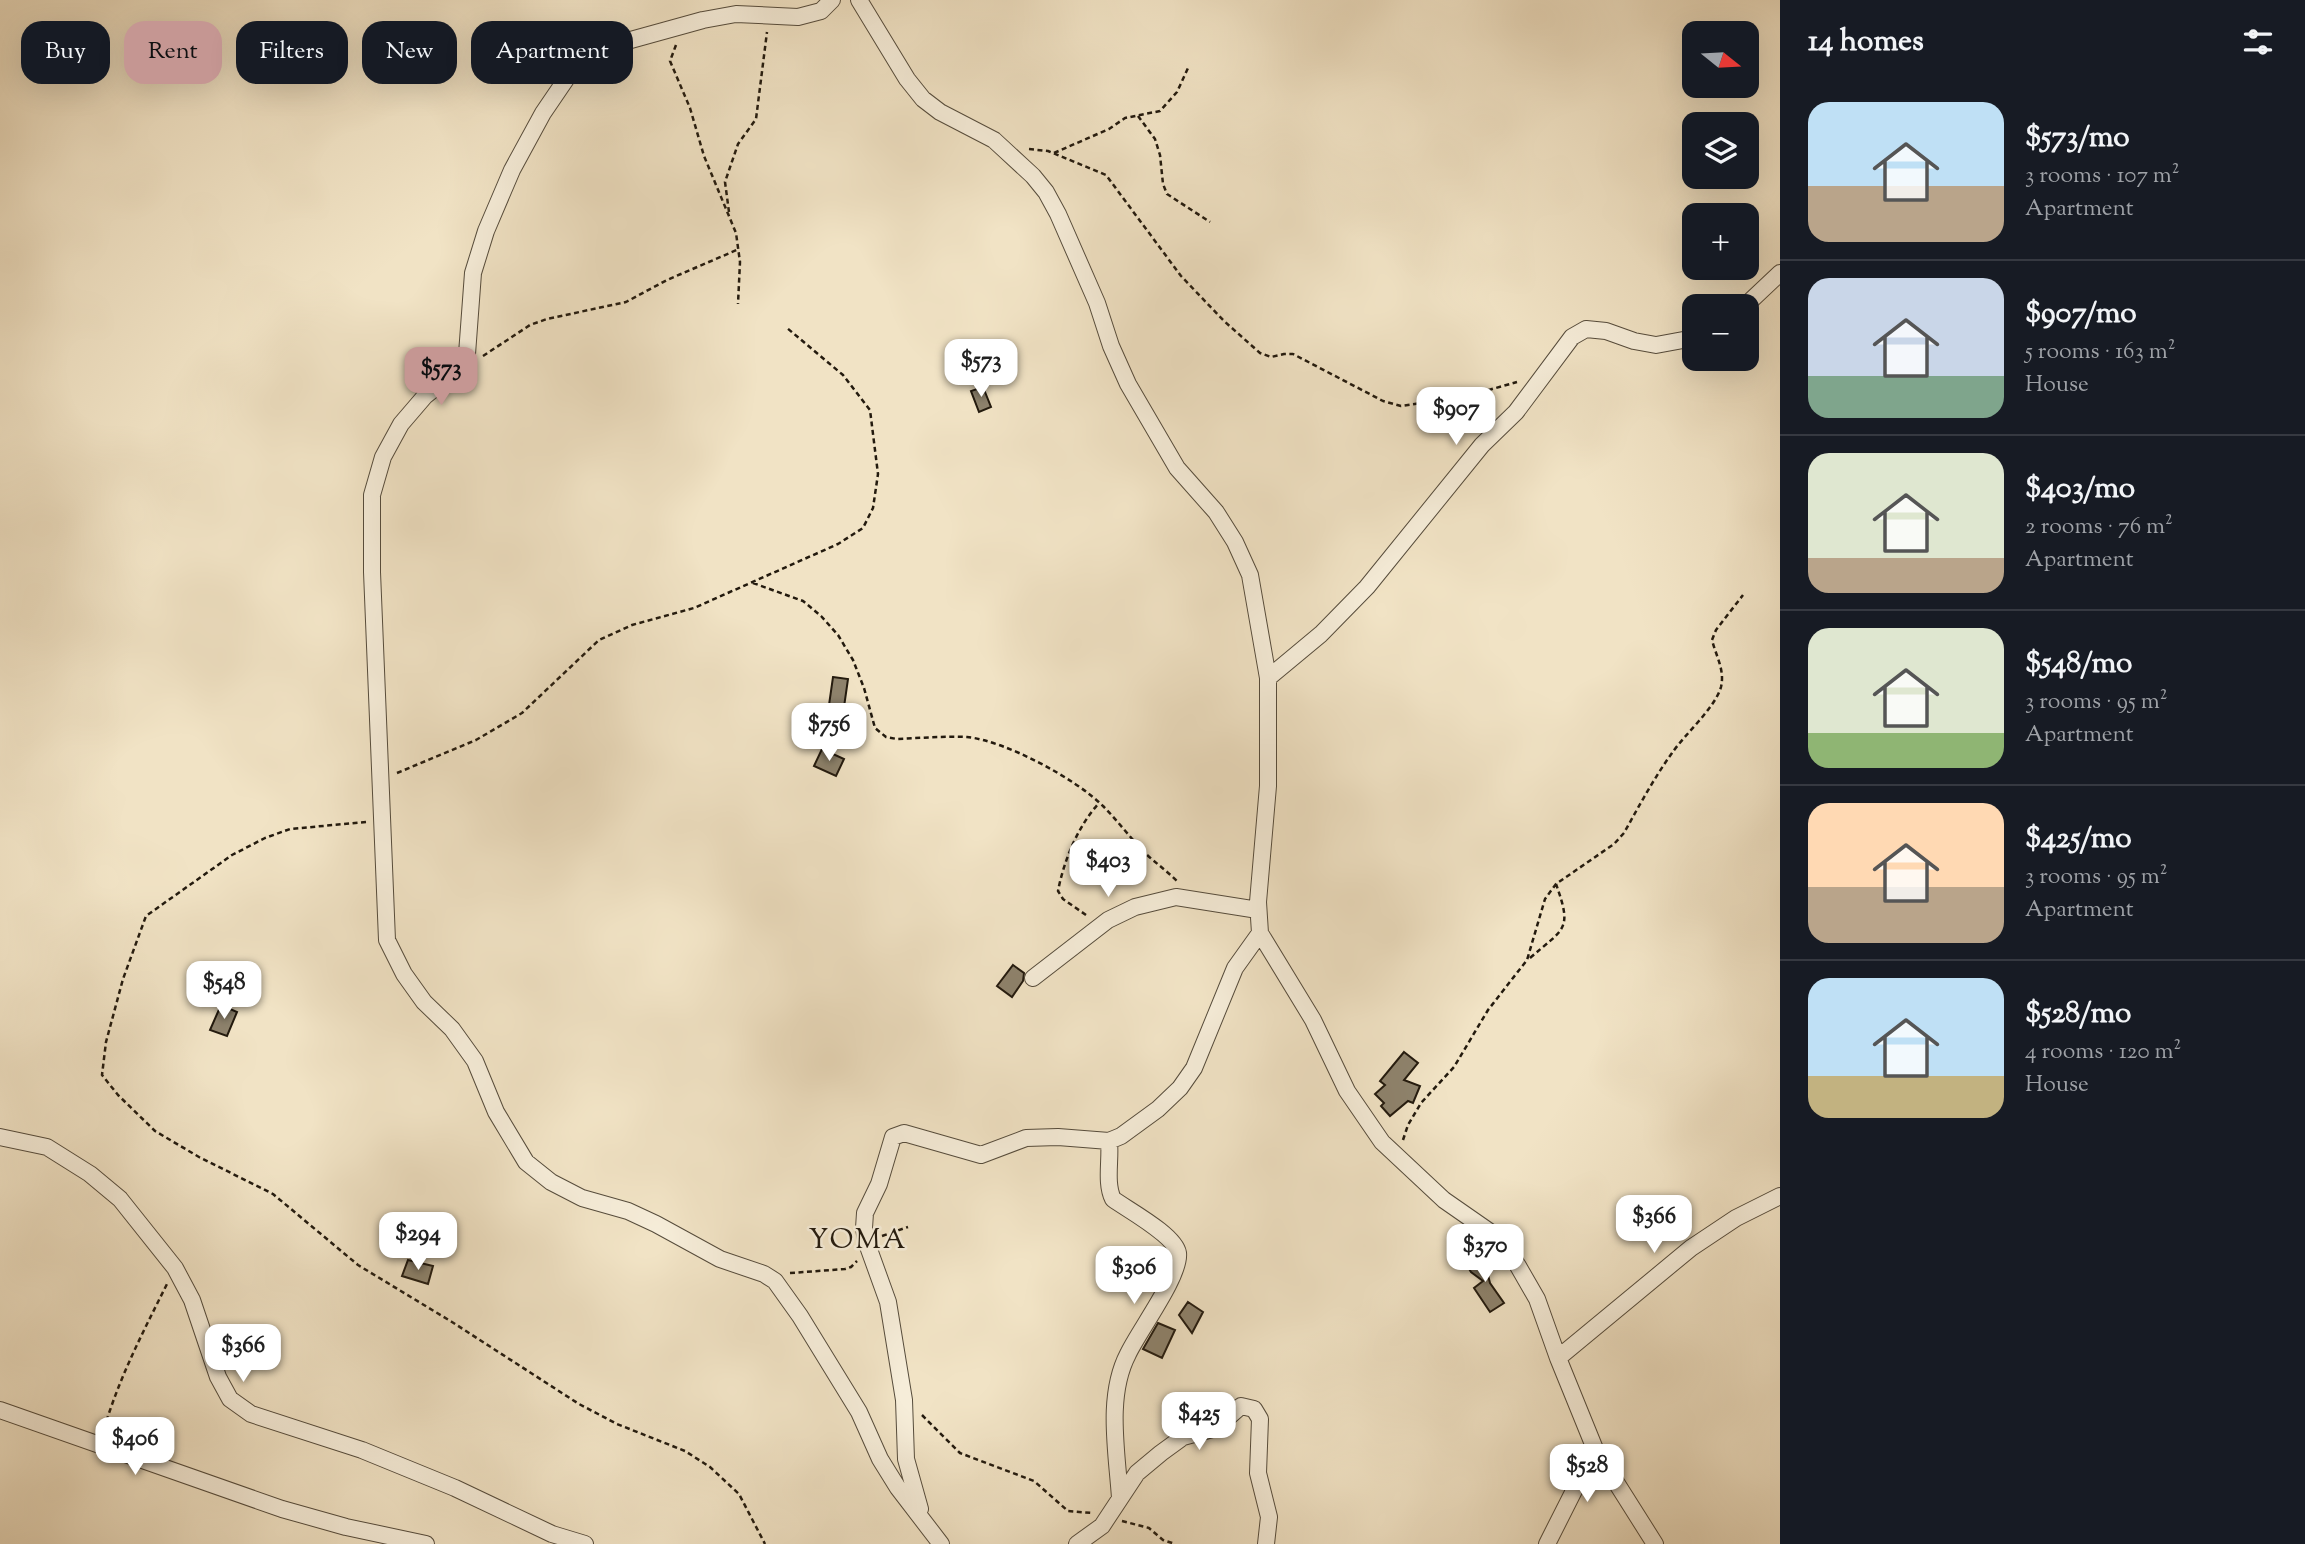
<!DOCTYPE html>
<html lang="en">
<head>
<meta charset="utf-8">
<style>
	:root { --surface:#171b24; --page:#242831; --text:#f1f3f6; --muted:#9ea1a6; --line:#363941; --accent:#c59692 }
	body { margin:0; font-family:"Sorts Mill Goudy",serif; background:var(--page); color:var(--text); height:100vh; display:flex; flex-direction:column; font-size:26px; white-space:nowrap }
	* { box-sizing:border-box; margin:0 }
	p { font-size:23px; color:var(--muted) }
	.icon { flex:none; width:38px; height:38px; fill:none; stroke:currentColor; stroke-width:2; stroke-linecap:round; stroke-linejoin:round }
	.map { position:relative; flex:1; overflow:hidden }
	.sheet { display:flex; flex-direction:column; background:var(--surface); width:525px }
	.sheet>* { flex:none }
	.top-card { position:absolute; left:21px; top:21px; width:665px; height:63px; display:flex; gap:14px }
	.needle { width:46px; rotate:108deg }
	.buttons { position:absolute; left:1682px; top:21px; display:grid; gap:14px }
	.buttons a { display:grid; place-items:center; width:77px; height:77px; border-radius:14px; background:var(--surface); box-shadow:0 7px 28px #0002; font-size:35px }
	.price { position:absolute; translate:-50% -60px; padding:0 16px; border-radius:14px; background:#fff; color:#222; font-size:23px; line-height:46px; filter:drop-shadow(0 2px 4px #0008) }
	.price::after { content:''; position:absolute; left:50%; top:42px; width:21px; height:16px; margin-left:-10px; background:inherit; clip-path:polygon(0 0,100% 0,50% 100%) }
	.price.selected { background:var(--accent); color:#111 }
	ul { padding:0; list-style:none }
	li { display:flex; align-items:center; gap:21px; height:175px; padding:0 28px }
	li+li { border-top:2px solid var(--line) }
	li span { display:grid; place-items:center; flex:none; width:196px; height:140px; border-radius:21px; color:#555 }
	li>.icon { margin-inline-start:auto }
	span .icon { width:84px; height:84px; fill:#fffc; stroke-width:1 }
	li b { font-size:30px }
	h2 { display:flex; justify-content:space-between; align-items:center; height:84px; padding:0 28px; font-size:30px }
	.tag { padding:0 24px; border-radius:21px; background:var(--surface); box-shadow:0 7px 28px #0002; font-size:24px; line-height:63px }
	.tag.selected { background:var(--accent); color:#111 }
	main { display:flex; flex:1; min-height:0 }
	.map>svg:first-child { display:block }
	.building { fill:#8e836d; stroke:#231a0e; stroke-width:2 }
	.lines { fill:none; stroke-linecap:round; stroke-linejoin:round }
	.minor-casing { stroke:#564c3c; stroke-width:18 }
	.path { stroke:#231a0e; stroke-width:2.5; stroke-dasharray:5 3.5; stroke-linecap:butt }
	.minor { stroke:#f6edd9; stroke-width:16 }
	.labels { text-anchor:middle; stroke-width:5; stroke-linejoin:round; paint-order:stroke }
	.quarter-label { font-size:28px; letter-spacing:2px; fill:#231a0e; stroke:#f6edd9 }
</style>
</head>
<body>
<main>
<div class="map">
<svg width="1780" height="1544" viewBox="0 0 1780 1544">
	<rect width="100%" height="100%" fill="#f1e3c5"/>
	<filter id="stains"><feTurbulence type="fractalNoise" baseFrequency=".00286" numOctaves="4"/><feColorMatrix values="0 0 0 0 .2 0 0 0 0 .09 0 0 0 0 .02 0 0 0 .5 -.17"/></filter>
	<radialGradient id="worn" r=".72"><stop offset=".6" stop-color="#630" stop-opacity="0"/><stop offset="1" stop-color="#630" stop-opacity=".3"/></radialGradient>
	<path class="building" d="M983 387 991 407 979 412 971 391Z
		M833 677 848 679 843 714 828 712Z
		M822 749 844 759 836 776 814 766Z
		M1013 965 1024 973 1023 981 1012 997 997 986Z
		M221 1005 237 1012 227 1036 210 1030Z
		M1404 1052 1418 1063 1404 1080 1420 1086 1413 1103 1408 1101 1390 1116 1381 1106 1384 1103 1375 1094 1385 1085 1380 1081Z
		M1476 1256 1484 1259 1490 1283 1504 1303 1490 1312 1474 1288 1483 1281 1471 1272 1468 1267 1470 1259Z
		M408 1260 433 1266 428 1284 402 1276Z
		M1188 1302 1203 1312 1192 1333 1179 1315Z
		M1158 1323 1175 1330 1162 1358 1143 1349Z"/>
	<g class="lines">
		<defs>
			<path id="minor" d="M832 0 821 11 798 17 736 14 703 20 591 51 575 66 543 113 512 170 486 231 473 273 467 354 462 366 425 396 401 424 383 457 372 495V572L387 940 404 974 424 1002 452 1029 475 1061 496 1112 526 1162 551 1182 582 1198 628 1211 656 1224 720 1259 764 1274 775 1281 800 1316 859 1412 880 1459 898 1488 941 1544
				M859 0 907 79 923 99 940 112 994 140 1033 176 1046 192 1058 214 1097 303 1111 346 1128 384 1177 468 1216 512 1235 542 1250 575 1268 678V786L1258 902 1260 933 1313 1020 1347 1091 1382 1142 1444 1200 1490 1232 1504 1245 1518 1266 1537 1299 1558 1358 1595 1449 1655 1544
				M1745 306 1780 273
				M1268 678 1321 634 1367 587 1482 445 1516 412 1572 337 1586 329 1606 331 1634 341 1656 345 1694 338
				M1033 978 1108 920 1135 907 1176 897 1258 910
				M0 1137 47 1147 90 1174 120 1199 175 1268 192 1300 218 1377 230 1399 251 1414 362 1450 455 1488 552 1534 585 1544
				M1109 1141C1111 1159 1105 1183 1113 1199 1128 1210 1175 1235 1178 1253 1181 1275 1138 1332 1128 1354 1106 1396 1117 1452 1120 1498
				M1558 1358 1691 1248 1736 1218 1780 1196
				M0 1410 282 1509 346 1527 426 1544
				M920 1509 906 1459 904 1400 888 1302 866 1241 864 1228 865 1213 879 1184 893 1137 904 1133 981 1155 1026 1138 1058 1137 1109 1141 1121 1136 1158 1109 1180 1088 1194 1068 1235 968 1260 933
				M1077 1544 1102 1526 1137 1473 1161 1453 1183 1437 1216 1428 1241 1406 1254 1409 1260 1419 1258 1473 1269 1517 1266 1544
				M1547 1544 1595 1449"/>
		</defs>
		<use href="#minor" class="minor-casing"/>
		<path class="path" d="M676 45 670 61 690 108 704 156 736 233 740 262 738 304
			M1138 116 1155 139 1160 155 1163 184 1167 194 1210 222
			M1029 149 1048 151 1106 175 1181 276 1224 321 1260 353 1271 357 1284 354H1293L1383 401 1401 406 1464 397 1517 382
			M1054 153 1109 129 1125 118 1160 111 1177 92 1188 68
			M729 212 725 182 738 144 756 119 767 32
			M483 356 530 325 547 319 626 302 667 280 739 249
			M753 583 803 601 821 616 838 635 853 660 864 688 875 728 886 737 897 739C920 738 944 736 967 737 1006 741 1076 779 1103 806 1118 821 1131 839 1146 854 1157 864 1168 872 1178 882
			M397 773 476 740 522 713 599 640 632 625 694 608 838 544 863 528 873 508 878 474 870 410 843 375 787 328
			M366 822 290 829 265 838 232 855 146 916 123 979 106 1042 102 1075 118 1095 155 1131 199 1157 273 1194 358 1265 452 1322 579 1404 617 1424 685 1451 710 1467 739 1494 765 1544
			M1086 915 1063 899 1058 891C1064 860 1078 826 1099 803
			M1530 958C1564 928 1573 931 1556 884
			M1403 1140 1408 1125 1421 1103 1454 1067 1488 1010 1527 960 1545 899 1556 884 1614 844 1624 833C1639 806 1654 778 1672 753 1685 734 1715 708 1721 687 1725 670 1716 656 1712 640L1716 630 1743 595
			M882 1236 908 1227
			M790 1273 845 1269 851 1267 857 1261
			M922 1415 960 1453 1034 1481 1068 1511 1092 1513
			M104 1429C119 1378 143 1332 167 1284
			M1122 1521 1149 1528 1163 1540 1175 1544"/>
		<use href="#minor" class="minor"/>
	</g>
	<g class="labels">
		<g class="quarter-label">
			<text x="858" y="1248">YOMA</text>
		</g>
	</g>
	<rect width="100%" height="100%" filter="url(#stains)"/>
	<rect width="100%" height="100%" fill="url(#worn)"/>
</svg>
<div class="buttons">
<a><svg class="needle" viewBox="-14 -14 28 28"><path d="M0-13l5 13h-10z" fill="#e53935"/><path d="M0 13l5-13h-10z" fill="#9ea1a6"/></svg></a>
<a><svg class="icon" aria-label="layers" viewBox="0 0 24 24"><path d="M12 4l9 5-9 5-9-5zM3 14l9 5 9-5"/></svg></a>
<a>+</a>
<a>−</a>
</div>
<b class="price" style="left:981px;top:399px">$573</b>
<b class="price selected" style="left:441px;top:407px">$573</b>
<b class="price" style="left:1456px;top:447px">$907</b>
<b class="price" style="left:829px;top:763px">$756</b>
<b class="price" style="left:1108px;top:899px">$403</b>
<b class="price" style="left:224px;top:1021px">$548</b>
<b class="price" style="left:1654px;top:1255px">$366</b>
<b class="price" style="left:418px;top:1272px">$294</b>
<b class="price" style="left:1485px;top:1284px">$370</b>
<b class="price" style="left:1134px;top:1306px">$306</b>
<b class="price" style="left:243px;top:1384px">$366</b>
<b class="price" style="left:1199px;top:1452px">$425</b>
<b class="price" style="left:135px;top:1477px">$406</b>
<b class="price" style="left:1587px;top:1504px">$528</b>
<div class="top-card">
<a class="tag">Buy</a>
<a class="tag selected">Rent</a>
<a class="tag">Filters</a>
<a class="tag">New</a>
<a class="tag">Apartment</a>
</div>
</div>
<section class="sheet">
<h2>14 homes<svg class="icon" aria-label="filters" viewBox="0 0 24 24"><path d="M4 7h16M4 17h16"/><circle cx="9" cy="7" r="2"/><circle cx="15" cy="17" r="2"/></svg></h2>
<ul>
<li><span style="background:linear-gradient(#bfe0f5 60%,#b9a48a 0)"><svg class="icon" aria-label="home" viewBox="0 0 24 24"><path d="M3 11l9-7 9 7M6 9v11h12V9"/></svg></span><div><b>$573/mo</b><p>3 rooms · 107 m²</p><p>Apartment</p></div></li>
<li><span style="background:linear-gradient(#c9d6e8 70%,#7fa58c 0)"><svg class="icon" aria-label="home" viewBox="0 0 24 24"><path d="M3 11l9-7 9 7M6 9v11h12V9"/></svg></span><div><b>$907/mo</b><p>5 rooms · 163 m²</p><p>House</p></div></li>
<li><span style="background:linear-gradient(#dfe7d0 75%,#b9a48a 0)"><svg class="icon" aria-label="home" viewBox="0 0 24 24"><path d="M3 11l9-7 9 7M6 9v11h12V9"/></svg></span><div><b>$403/mo</b><p>2 rooms · 76 m²</p><p>Apartment</p></div></li>
<li><span style="background:linear-gradient(#dfe7d0 75%,#8fb573 0)"><svg class="icon" aria-label="home" viewBox="0 0 24 24"><path d="M3 11l9-7 9 7M6 9v11h12V9"/></svg></span><div><b>$548/mo</b><p>3 rooms · 95 m²</p><p>Apartment</p></div></li>
<li><span style="background:linear-gradient(#ffd9b3 60%,#b9a48a 0)"><svg class="icon" aria-label="home" viewBox="0 0 24 24"><path d="M3 11l9-7 9 7M6 9v11h12V9"/></svg></span><div><b>$425/mo</b><p>3 rooms · 95 m²</p><p>Apartment</p></div></li>
<li><span style="background:linear-gradient(#bfe0f5 70%,#c2b280 0)"><svg class="icon" aria-label="home" viewBox="0 0 24 24"><path d="M3 11l9-7 9 7M6 9v11h12V9"/></svg></span><div><b>$528/mo</b><p>4 rooms · 120 m²</p><p>House</p></div></li>
</ul>
</section>
</main>
</body>
</html>
